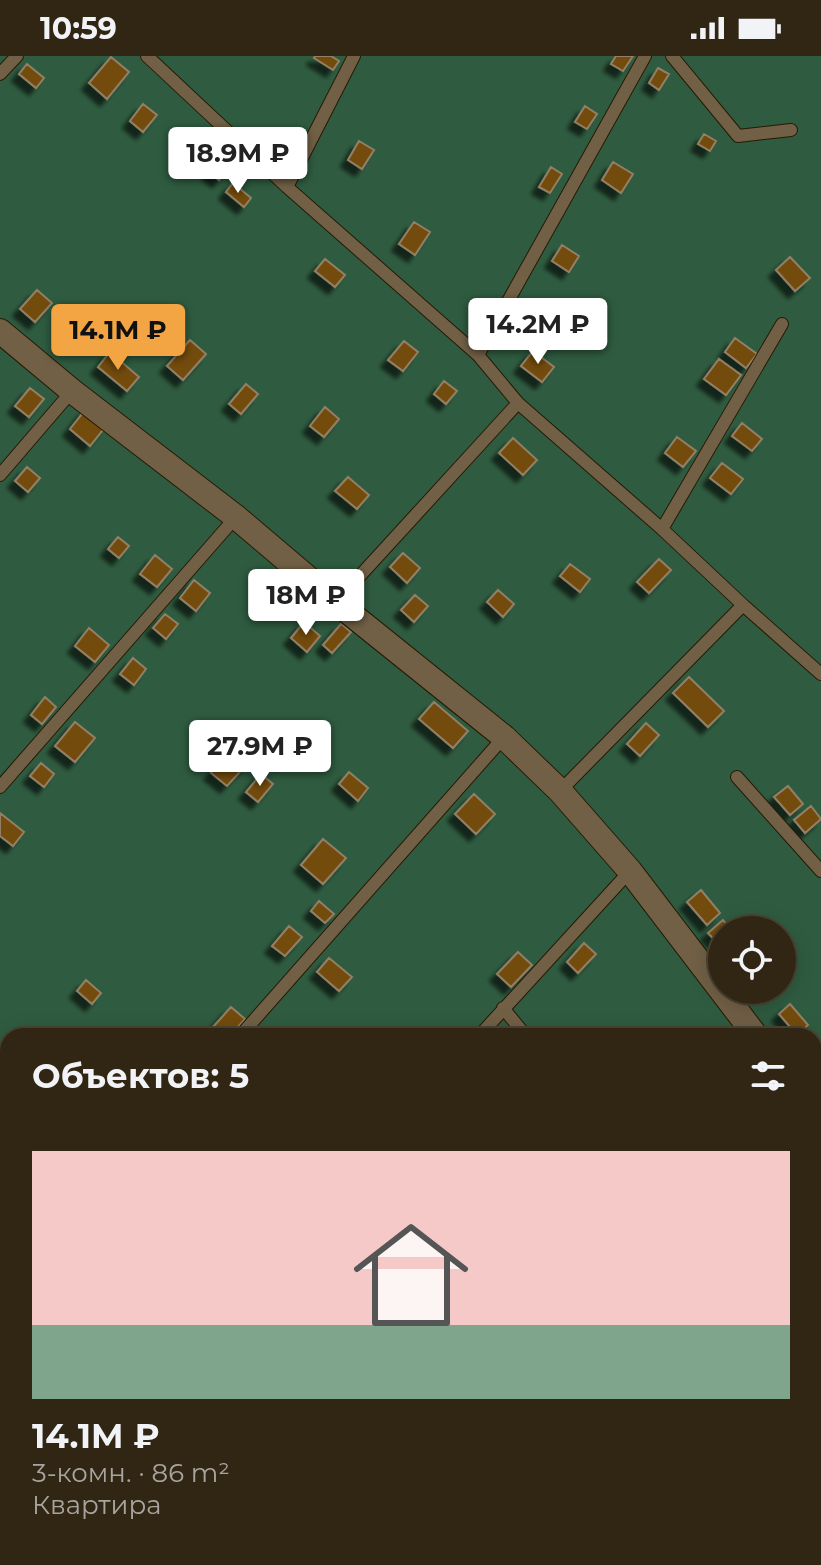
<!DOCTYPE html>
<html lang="ru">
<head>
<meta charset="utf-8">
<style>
	:root { --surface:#312613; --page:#392e1c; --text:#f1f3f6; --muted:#a8a5a0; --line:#4c4333; --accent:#f2a542 }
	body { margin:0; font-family:Montserrat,sans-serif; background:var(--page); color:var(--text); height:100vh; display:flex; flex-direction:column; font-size:30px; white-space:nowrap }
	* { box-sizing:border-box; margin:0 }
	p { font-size:26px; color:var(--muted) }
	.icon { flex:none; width:44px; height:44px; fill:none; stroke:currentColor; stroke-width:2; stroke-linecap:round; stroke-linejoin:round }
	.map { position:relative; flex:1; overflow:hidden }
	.sheet { position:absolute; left:0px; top:972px; width:822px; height:538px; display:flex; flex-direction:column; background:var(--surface); border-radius:24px 24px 0 0; box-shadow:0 4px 20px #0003,0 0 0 2px var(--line) }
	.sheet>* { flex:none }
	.tools { position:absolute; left:708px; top:860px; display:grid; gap:16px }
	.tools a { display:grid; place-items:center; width:88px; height:88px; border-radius:50%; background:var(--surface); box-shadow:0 4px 20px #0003,0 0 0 2px var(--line); font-size:40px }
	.price { position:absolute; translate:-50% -68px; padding:0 18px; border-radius:8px; background:#fff; color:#222; font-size:26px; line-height:52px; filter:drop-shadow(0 2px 4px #0008) }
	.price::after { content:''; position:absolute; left:50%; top:48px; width:24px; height:18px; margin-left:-12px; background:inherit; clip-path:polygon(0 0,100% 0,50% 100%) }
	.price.current { background:var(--accent); color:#111 }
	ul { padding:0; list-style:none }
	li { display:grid; align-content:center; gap:16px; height:424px; padding:0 32px }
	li+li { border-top:2px solid var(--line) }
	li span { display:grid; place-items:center; height:248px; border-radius:0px; color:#555 }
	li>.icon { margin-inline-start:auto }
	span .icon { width:144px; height:144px; fill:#fffc; stroke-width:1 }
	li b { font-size:34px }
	h2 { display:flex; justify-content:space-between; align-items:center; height:96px; padding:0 32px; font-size:34px }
	.status { display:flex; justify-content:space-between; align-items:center; height:56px; padding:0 40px; background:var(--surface); direction:ltr }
	.status svg { height:22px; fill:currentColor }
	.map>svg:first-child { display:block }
	.green { fill:#2f5c40; fill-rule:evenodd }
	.building { fill:#734b08; stroke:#937f66; stroke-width:2; filter:url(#shadow) }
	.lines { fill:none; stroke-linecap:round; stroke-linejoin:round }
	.service-casing { stroke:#271902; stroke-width:14 }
	.minor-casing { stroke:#271902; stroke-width:26 }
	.service { stroke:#716046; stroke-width:12 }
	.minor { stroke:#716046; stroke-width:24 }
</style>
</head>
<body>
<div class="status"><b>10:59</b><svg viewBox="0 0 49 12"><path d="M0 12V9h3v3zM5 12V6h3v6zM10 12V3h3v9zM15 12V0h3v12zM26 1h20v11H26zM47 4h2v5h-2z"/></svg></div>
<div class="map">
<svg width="821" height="1509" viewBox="0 0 821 1509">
	<defs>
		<filter id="shadow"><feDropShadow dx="-7" dy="7" stdDeviation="2" flood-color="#0009"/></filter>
	</defs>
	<rect width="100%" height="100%" fill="#413219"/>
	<path class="green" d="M0 0H821V1509H0ZM722 874H782V934H722ZM8 980H814V1502H8Z"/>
	<path class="building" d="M315 0H331L339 5 333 14 314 2Z
		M616 0H633L623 15 611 8Z
		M111 1 129 16 107 43 89 27Z
		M27 8 44 22 36 32 19 18Z
		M658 12 669 18 659 34 649 27Z
		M143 48 157 59 143 76 130 65Z
		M585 50 597 58 587 73 575 66Z
		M704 78 716 85 710 95 698 88Z
		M359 85 374 94 362 113 348 104Z
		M221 102 231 110 219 124 209 116Z
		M613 106 633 118 621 137 602 124Z
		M551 111 562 118 550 137 539 131Z
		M233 127 251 142 244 151 226 136Z
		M414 166 430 176 415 199 399 188Z
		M562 189 579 200 569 216 552 205Z
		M790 201 810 222 795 235 776 214Z
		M325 203 345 219 335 231 315 215Z
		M37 234 52 247 35 266 20 253Z
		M735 282 757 298 746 312 725 296Z
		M190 284 206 298 183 324 167 310Z
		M404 285 418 296 403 315 388 304Z
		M533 295 554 311 542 326 521 310Z
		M110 296 139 321 127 335 98 311Z
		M719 303 741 319 726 339 704 323Z
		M444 325 457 335 446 348 434 338Z
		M246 328 258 338 241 358 229 348Z
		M30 332 44 343 29 361 15 350Z
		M325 351 339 363 324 381 310 370Z
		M86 353 106 370 90 390 70 373Z
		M742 367 762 383 752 395 732 380Z
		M677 381 696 395 683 411 665 397Z
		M513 382 537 404 523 419 499 397Z
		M722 407 743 423 731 438 710 422Z
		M27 411 40 422 28 436 15 425Z
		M348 421 369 439 357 453 335 435Z
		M118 481 129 490 119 502 108 493Z
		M403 497 420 512 407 527 390 511Z
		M155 499 172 513 157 531 140 518Z
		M659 503 671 514 649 537 637 526Z
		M570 508 590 523 580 536 560 520Z
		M194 524 210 537 196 555 180 542Z
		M498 534 514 548 503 561 487 546Z
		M415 539 428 550 414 566 401 554Z
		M165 558 178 568 166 583 153 572Z
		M304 566 320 580 307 596 291 582Z
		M341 568 351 576 332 597 323 589Z
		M89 572 109 589 95 606 75 590Z
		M133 602 146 613 134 629 120 618Z
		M689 621 724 655 708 671 673 637Z
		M45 641 56 651 42 668 31 659Z
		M434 646 468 675 453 692 419 663Z
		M75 666 95 682 75 706 55 690Z
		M646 667 659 679 640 700 627 688Z
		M232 693 248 707 227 730 211 717Z
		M41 707 54 718 44 731 30 720Z
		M349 716 368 732 358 745 339 728Z
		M261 718 273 728 258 746 246 736Z
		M788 730 803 748 790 759 774 741Z
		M474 738 495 758 476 778 455 758Z
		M811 750 821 763 805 777 794 764Z
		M0 757 24 776 13 790 0 780Z
		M323 783 346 802 323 828 301 809Z
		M701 834 720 857 707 869 687 846Z
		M319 845 334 858 325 867 311 855Z
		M723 864 731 874H722V892L708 877Z
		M289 870 302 881 285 900 272 890Z
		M584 887 596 898 578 917 567 906Z
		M518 896 532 909 511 931 497 918Z
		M329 902 352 921 339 935 317 916Z
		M86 924 101 937 92 948 77 935Z
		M790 948 808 969 797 979 779 958Z
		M231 951 245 963 230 980H223L213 971Z
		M623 1502H661L655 1509H631Z"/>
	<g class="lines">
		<defs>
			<path id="service" d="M147 0 287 131 478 299 518 347 662 473 743 549 821 618
				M672 0 738 80 791 74
				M0 18 17 0
				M287 131 354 0
				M478 299 645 0
				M0 419 72 335
				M662 473 782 268
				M336 546 518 347
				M737 721 821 815
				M0 731 236 461
				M560 735 743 549
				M503 952 526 980
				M240 980 504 681
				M479 980 630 815
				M814 1031 821 1024
				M0 1253 8 1244
				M814 1340 821 1348
				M321 1502 326 1509
				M602 1502 608 1509
				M21 1509 27 1502"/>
			<path id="minor" d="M0 275 72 335 236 461 336 546 504 681 560 735 630 815 756 980
				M814 1056 821 1066
				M814 1474 821 1466
				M786 1509 792 1502"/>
		</defs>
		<use href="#service" class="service-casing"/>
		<use href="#minor" class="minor-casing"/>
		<use href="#service" class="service"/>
		<use href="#minor" class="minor"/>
	</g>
</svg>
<div class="tools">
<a><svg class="icon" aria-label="locate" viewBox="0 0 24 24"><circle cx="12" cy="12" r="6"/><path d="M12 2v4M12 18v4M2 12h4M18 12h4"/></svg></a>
</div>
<b class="price" style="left:238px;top:139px">18.9M ₽</b>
<b class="price" style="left:538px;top:310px">14.2M ₽</b>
<b class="price current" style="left:118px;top:316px">14.1M ₽</b>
<b class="price" style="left:306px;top:581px">18M ₽</b>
<b class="price" style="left:260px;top:732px">27.9M ₽</b>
<section class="sheet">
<h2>Объектов: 5<svg class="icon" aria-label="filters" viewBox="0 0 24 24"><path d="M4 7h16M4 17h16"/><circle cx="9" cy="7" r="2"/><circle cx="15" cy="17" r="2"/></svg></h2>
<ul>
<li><span style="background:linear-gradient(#f6c9c9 70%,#7fa58c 0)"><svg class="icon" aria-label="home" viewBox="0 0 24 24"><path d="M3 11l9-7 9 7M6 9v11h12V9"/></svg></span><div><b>14.1M ₽</b><p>3-комн. · 86 m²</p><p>Квартира</p></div></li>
</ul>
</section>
</div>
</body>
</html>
